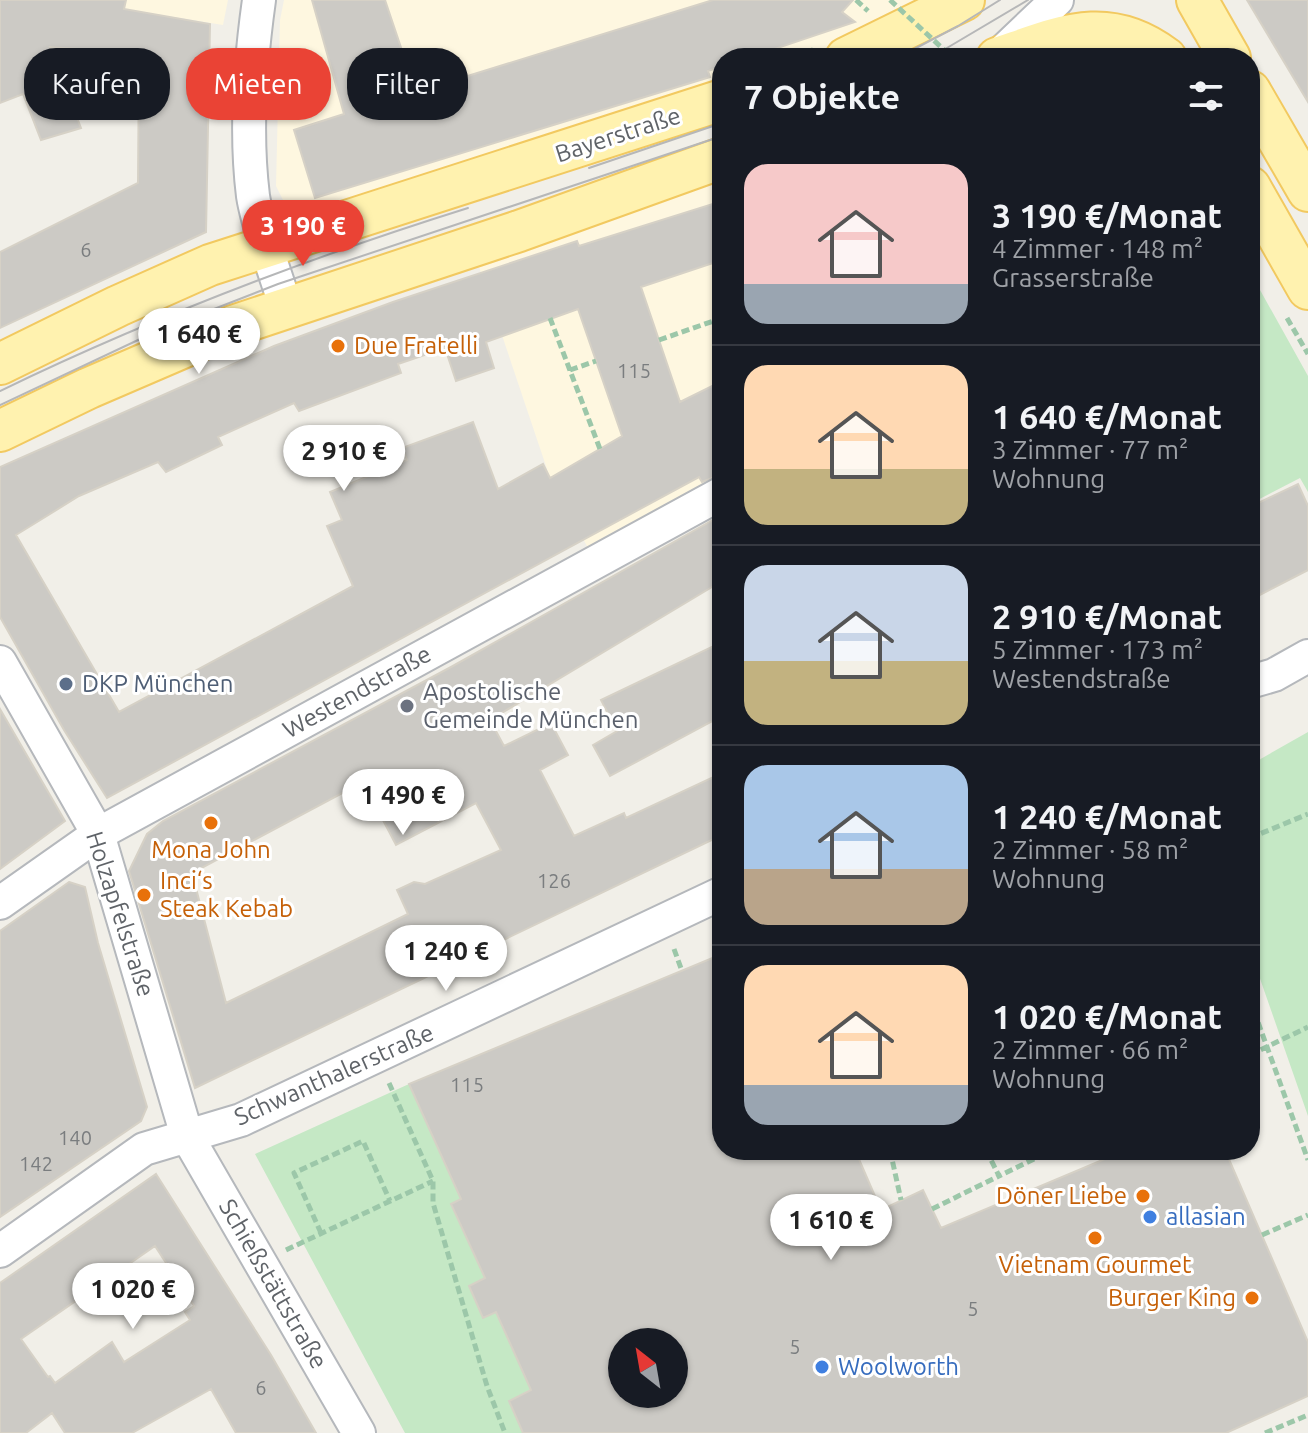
<!DOCTYPE html>
<html lang="de">
<head>
<meta charset="utf-8">
<style>
	:root { --surface:#171b24; --page:#242831; --text:#f1f3f6; --muted:#9ea1a6; --line:#363941; --accent:#ea4335 }
	body { margin:0; font-family:Ubuntu,sans-serif; background:var(--page); color:var(--text); height:100vh; display:flex; flex-direction:column; font-size:30px; white-space:nowrap }
	* { box-sizing:border-box; margin:0 }
	p { font-size:26px; color:var(--muted) }
	.icon { flex:none; width:44px; height:44px; fill:none; stroke:currentColor; stroke-width:2; stroke-linecap:round; stroke-linejoin:round }
	.map { position:relative; flex:1; overflow:hidden }
	.details { position:absolute; left:712px; top:48px; width:548px; height:1112px; display:flex; flex-direction:column; background:var(--surface); border-radius:32px; box-shadow:0 2px 6px #0004 }
	.details>* { flex:none }
	.top-card { position:absolute; left:24px; top:48px; width:568px; height:72px; display:flex; gap:16px }
	.needle { width:52px; rotate:329deg }
	.controls { position:absolute; left:608px; top:1328px; display:grid; gap:16px }
	.controls a { display:grid; place-items:center; width:80px; height:80px; border-radius:50%; background:var(--surface); box-shadow:0 2px 6px #0004; font-size:40px }
	.price { position:absolute; translate:-50% -68px; padding:0 18px; border-radius:28px; background:#fff; color:#222; font-size:26px; line-height:52px; filter:drop-shadow(0 2px 4px #0008) }
	.price::after { content:''; position:absolute; left:50%; top:48px; width:24px; height:18px; margin-left:-12px; background:inherit; clip-path:polygon(0 0,100% 0,50% 100%) }
	.price.selected { background:var(--accent); color:#fff }
	ul { padding:0; list-style:none }
	li { display:flex; align-items:center; gap:24px; height:200px; padding:0 32px }
	li+li { border-top:2px solid var(--line) }
	li span { display:grid; place-items:center; flex:none; width:224px; height:160px; border-radius:24px; color:#555 }
	li>.icon { margin-inline-start:auto }
	span .icon { width:96px; height:96px; fill:#fffc; stroke-width:1 }
	li b { font-size:34px }
	h2 { display:flex; justify-content:space-between; align-items:center; height:96px; padding:0 32px; font-size:34px }
	.tag { padding:0 28px; border-radius:32px; background:var(--surface); box-shadow:0 2px 6px #0004; font-size:28px; line-height:72px }
	.tag.selected { background:var(--accent); color:#fff }
	.map>svg:first-child { display:block }
	.commercial { fill:#fef7e0 }
	.green { fill:#c5e8c5 }
	.building { fill:#cccac5; stroke:#d6d1c6; stroke-width:2; fill-rule:evenodd }
	.lines { fill:none; stroke-linecap:round; stroke-linejoin:round }
	.minor-casing { stroke:#b5b8bc; stroke-width:36 }
	.major-casing { stroke:#f2c960; stroke-width:44 }
	.path { stroke:#9cc7a9; stroke-width:5; stroke-dasharray:8 4; stroke-linecap:butt }
	.minor { stroke:#fff; stroke-width:32 }
	.major { stroke:#fff2af; stroke-width:40 }
	.tram { stroke:#b6b7b8; stroke-width:2 }
	.path-bridge { stroke:#9cc7a9; stroke-width:5; stroke-dasharray:8 4; stroke-linecap:butt }
	.food-dot { fill:#e8710a; stroke:#fff; stroke-width:3 }
	.service-dot { fill:#5c6f8a; stroke:#fff; stroke-width:3 }
	.worship-dot { fill:#6b7280; stroke:#fff; stroke-width:3 }
	.shop-dot { fill:#3f7fe0; stroke:#fff; stroke-width:3 }
	.labels { text-anchor:middle; stroke-width:6; stroke-linejoin:round; paint-order:stroke }
	.number-label { font-size:20px; fill:#7a7d7f }
	.street-label { font-size:24px; fill:#5f6368; stroke:#fff }
	.food-label { font-size:24px; fill:#c56008; stroke:#fff; text-anchor:start }
	.service-label { font-size:24px; fill:#4e5e75; stroke:#fff; text-anchor:start }
	.worship-label { font-size:24px; fill:#5b616d; stroke:#fff; text-anchor:start }
	.shop-label { font-size:24px; fill:#366cbe; stroke:#fff; text-anchor:start }
</style>
</head>
<body>
<div class="map">
<svg width="1308" height="1433" viewBox="0 0 1308 1433">
	<rect width="100%" height="100%" fill="#f1efe8"/>
	<path class="commercial" d="M68 0H228L223 25Z
		M284 0H930L847 44 824 53 810 58H722V87L301 217 287 208 276 186 280 20Z
		M722 172V482L588 548 550 478 476 258Z"/>
	<path class="green" d="M1250 272 1308 376V492L1300 478 1250 504Z
		M1308 732V1116L1250 950V765Z
		M409 1084 461 1199 451 1205 485 1278 470 1286 496 1312 531 1389 509 1401 523 1433H405L255 1154Z"/>
	<path class="building" d="M0 0H126L124 9 210 24 206 232 0 328V252L138 183 139 53 50 47 81 128 41 140 23 94 0 103Z
		M312 0H385L416 92 713 0H853L842 12 855 22 748 58H722V66L708 71 710 77 315 198 294 130 344 114Z
		M1247 0H1308V102Z
		M722 201V260L641 287 680 402 722 381V474L702 482 699 477 107 798 64 730 0 617V467L274 346 393 302 577 241 579 246ZM578 309 622 436 550 478 543 464 498 489 473 422 402 448 407 460 330 492 342 520 327 526 353 586 119 712 16 535 79 496 158 462 166 472 222 445 218 437 294 403 299 411 401 373 398 364 445 348 456 381 494 368 486 342Z
		M1298 484 1308 506V570L1250 600V507Z
		M722 515V581L490 720 504 746 551 723 568 755 540 770 574 836 624 813 626 818 722 773V835L195 1088 129 871 147 834 163 821 451 667ZM363 782 396 845 476 803 501 850 425 884 414 882 397 890 408 914 226 1003 192 873Z
		M722 642V716L610 776 593 745 617 731 601 700Z
		M0 709 65 821 0 869Z
		M69 882 85 887 98 943 147 1107 141 1121 0 1217V931Z
		M722 954V1150H855L881 1210 923 1190 941 1228 1126 1150H1225L1308 1342V1396L1226 1433H523L509 1401 531 1390 496 1312 483 1318 469 1286 485 1278 451 1204 461 1199 409 1084ZM622 1342H674V1394H622Z
		M156 1174 271 1355 316 1433H236L211 1389 132 1433H65L52 1413 26 1433H0V1283ZM155 1246 194 1306 185 1312 190 1320 124 1362 112 1342 55 1383 50 1376 48 1377 21 1339Z"/>
	<g class="lines">
		<defs>
			<path id="minor" d="M259 0C250 64 245 132 253 196 258 228 276 276 286 307
				M998 56 1057 0
				M0 662 98 834 187 1136 359 1433
				M1250 682 1274 675 1308 656
				M0 903 98 834 722 493
				M0 1251 144 1149 241 1120 722 893"/>
			<path id="major" d="M1197 0 1230 58
				M846 58 964 0
				M997 58C1060 37 1107 13 1166 58
				M1250 91 1308 191
				M1250 187 1308 289
				M0 364 118 306 210 265 722 100
				M0 431 89 388 233 326 519 231 722 158"/>
		</defs>
		<use href="#minor" class="minor-casing"/>
		<use href="#major" class="major-casing"/>
		<path class="path" d="M856 0 868 11
			M787 58 813 50
			M550 318 600 449
			M1287 318 1308 354
			M659 340 722 318
			M570 370 596 361
			M1250 838 1308 814
			M674 949 682 971
			M1250 1000 1308 1160
			M1250 1055 1308 1027
			M389 1083 433 1181V1203L487 1386 505 1433
			M890 1150 901 1200
			M986 1150 999 1176 1053 1150
			M932 1209 999 1176
			M321 1233 294 1173 363 1141 390 1201
			M1262 1235 1308 1215
			M286 1250 433 1181
			M1265 1433 1308 1415"/>
		<use href="#minor" class="minor"/>
		<use href="#major" class="major"/>
		<path class="tram" d="M897 58 958 26 1000 0
			M930 58 1028 0
			M589 168 722 123
			M0 391C153 317 305 259 468 208
			M0 405 155 332 278 284 722 136"/>
		<path class="path-bridge" d="M890 0 953 58"/>
	</g>
	<g class="food-dot">
		<circle cx="338" cy="346" r="8"/>
		<circle cx="211" cy="823" r="8"/>
		<circle cx="144" cy="895" r="8"/>
		<circle cx="1143" cy="1196" r="8"/>
		<circle cx="1095" cy="1238" r="8"/>
		<circle cx="1252" cy="1298" r="8"/>
	</g>
	<circle class="service-dot" cx="66" cy="684" r="8"/>
	<circle class="worship-dot" cx="407" cy="706" r="8"/>
	<g class="shop-dot">
		<circle cx="1150" cy="1217" r="8"/>
		<circle cx="822" cy="1367" r="8"/>
	</g>
	<g class="labels">
		<g class="number-label">
			<text x="86" y="257">6</text>
			<text x="634" y="378">115</text>
			<text x="554" y="888">126</text>
			<text x="467" y="1092">115</text>
			<text x="75" y="1145">140</text>
			<text x="36" y="1171">142</text>
			<text x="973" y="1316">5</text>
			<text x="795" y="1354">5</text>
			<text x="261" y="1395">6</text>
		</g>
		<g class="street-label">
			<text transform="translate(618 135) rotate(-18)" y="8">Bayerstraße</text>
			<text transform="translate(357 692) rotate(-29)" y="8">Westendstraße</text>
			<text transform="translate(120 914) rotate(72)" y="8">Holzapfelstraße</text>
			<text transform="translate(334 1075) rotate(-24)" y="8">Schwanthalerstraße</text>
			<text transform="translate(273 1284) rotate(60)" y="8">Schießstättstraße</text>
		</g>
		<g class="food-label">
			<text x="354" y="354">Due Fratelli</text>
			<text x="211" y="858" text-anchor="middle">Mona John</text>
			<text x="160" y="889">Inci‘s<tspan x="160" dy="28">Steak Kebab</tspan></text>
			<text x="1127" y="1204" text-anchor="end">Döner Liebe</text>
			<text x="1095" y="1273" text-anchor="middle">Vietnam Gourmet</text>
			<text x="1236" y="1306" text-anchor="end">Burger King</text>
		</g>
		<g class="service-label">
			<text x="82" y="692">DKP München</text>
		</g>
		<g class="worship-label">
			<text x="423" y="700">Apostolische<tspan x="423" dy="28">Gemeinde München</tspan></text>
		</g>
		<g class="shop-label">
			<text x="1166" y="1225">allasian</text>
			<text x="838" y="1375">Woolworth</text>
		</g>
	</g>
</svg>
<div class="controls">
<a><svg class="needle" viewBox="-14 -14 28 28"><path d="M0-13l5 13h-10z" fill="#e53935"/><path d="M0 13l5-13h-10z" fill="#9ea1a6"/></svg></a>
</div>
<b class="price selected" style="left:303px;top:268px">3 190 €</b>
<b class="price" style="left:199px;top:376px">1 640 €</b>
<b class="price" style="left:344px;top:493px">2 910 €</b>
<b class="price" style="left:403px;top:837px">1 490 €</b>
<b class="price" style="left:446px;top:993px">1 240 €</b>
<b class="price" style="left:831px;top:1262px">1 610 €</b>
<b class="price" style="left:133px;top:1331px">1 020 €</b>
<div class="top-card">
<a class="tag">Kaufen</a>
<a class="tag selected">Mieten</a>
<a class="tag">Filter</a>
</div>
<section class="details">
<h2>7 Objekte<svg class="icon" aria-label="filters" viewBox="0 0 24 24"><path d="M4 7h16M4 17h16"/><circle cx="9" cy="7" r="2"/><circle cx="15" cy="17" r="2"/></svg></h2>
<ul>
<li><span style="background:linear-gradient(#f6c9c9 75%,#9aa5b1 0)"><svg class="icon" aria-label="home" viewBox="0 0 24 24"><path d="M3 11l9-7 9 7M6 9v11h12V9"/></svg></span><div><b>3 190 €/Monat</b><p>4 Zimmer · 148 m²</p><p>Grasserstraße</p></div></li>
<li><span style="background:linear-gradient(#ffd9b3 65%,#c2b280 0)"><svg class="icon" aria-label="home" viewBox="0 0 24 24"><path d="M3 11l9-7 9 7M6 9v11h12V9"/></svg></span><div><b>1 640 €/Monat</b><p>3 Zimmer · 77 m²</p><p>Wohnung</p></div></li>
<li><span style="background:linear-gradient(#c9d6e8 60%,#c2b280 0)"><svg class="icon" aria-label="home" viewBox="0 0 24 24"><path d="M3 11l9-7 9 7M6 9v11h12V9"/></svg></span><div><b>2 910 €/Monat</b><p>5 Zimmer · 173 m²</p><p>Westendstraße</p></div></li>
<li><span style="background:linear-gradient(#a9c7e8 65%,#b9a48a 0)"><svg class="icon" aria-label="home" viewBox="0 0 24 24"><path d="M3 11l9-7 9 7M6 9v11h12V9"/></svg></span><div><b>1 240 €/Monat</b><p>2 Zimmer · 58 m²</p><p>Wohnung</p></div></li>
<li><span style="background:linear-gradient(#ffd9b3 75%,#9aa5b1 0)"><svg class="icon" aria-label="home" viewBox="0 0 24 24"><path d="M3 11l9-7 9 7M6 9v11h12V9"/></svg></span><div><b>1 020 €/Monat</b><p>2 Zimmer · 66 m²</p><p>Wohnung</p></div></li>
</ul>
</section>
</div>
</body>
</html>
